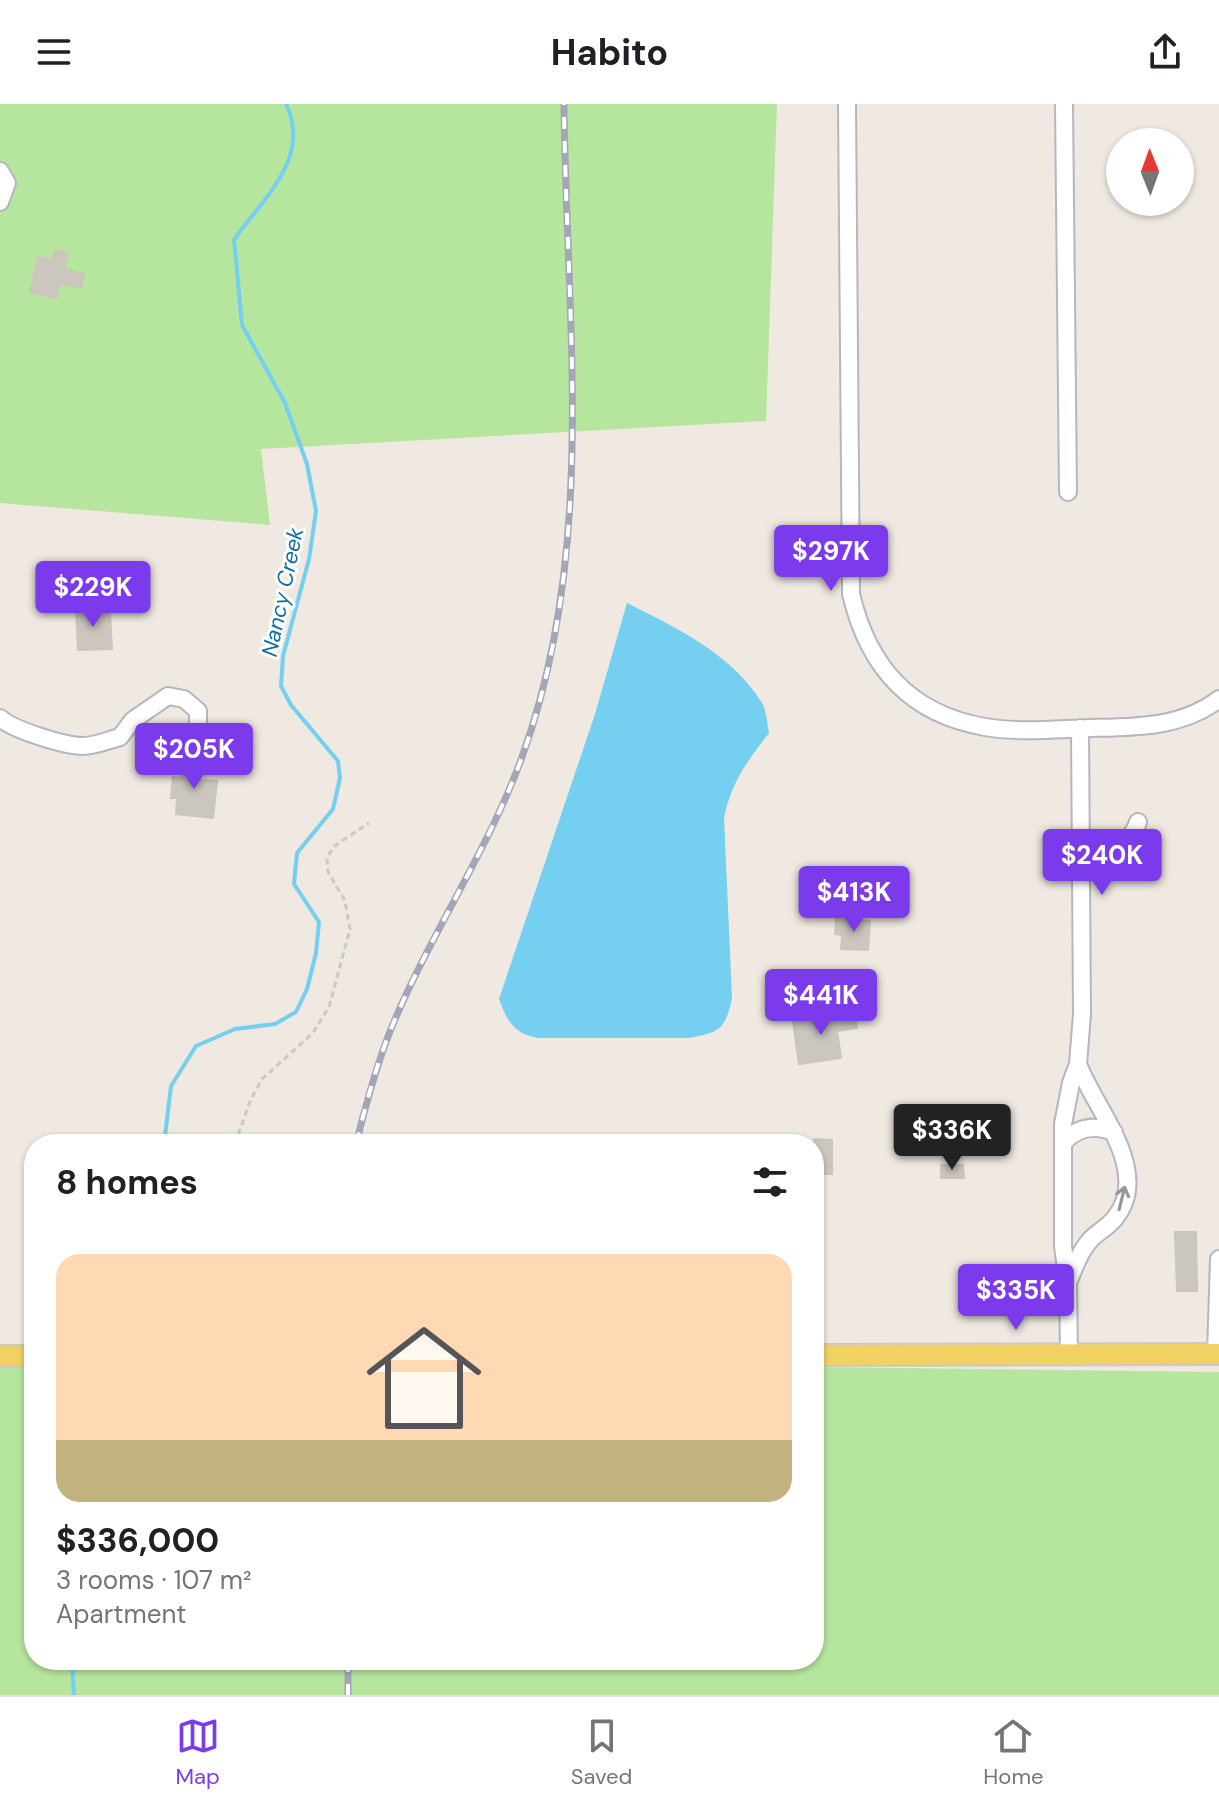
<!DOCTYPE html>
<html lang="en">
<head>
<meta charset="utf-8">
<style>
	:root { --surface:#fff; --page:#f2f2f2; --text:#202124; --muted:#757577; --line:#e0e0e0; --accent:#7c3aed }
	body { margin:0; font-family:"DM Sans",sans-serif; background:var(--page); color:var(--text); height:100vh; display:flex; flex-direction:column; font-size:30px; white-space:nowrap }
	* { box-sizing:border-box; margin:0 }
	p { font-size:26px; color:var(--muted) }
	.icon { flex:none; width:44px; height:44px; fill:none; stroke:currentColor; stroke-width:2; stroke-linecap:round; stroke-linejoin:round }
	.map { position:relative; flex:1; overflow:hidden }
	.drawer { position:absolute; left:24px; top:1030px; width:800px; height:536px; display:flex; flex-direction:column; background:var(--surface); border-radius:32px; box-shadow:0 2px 6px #0004 }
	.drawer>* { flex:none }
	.needle { width:52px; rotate:359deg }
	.fabs { position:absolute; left:1106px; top:24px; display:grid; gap:16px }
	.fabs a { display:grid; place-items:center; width:88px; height:88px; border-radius:50%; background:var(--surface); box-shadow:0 2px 6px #0004; font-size:40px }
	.price { position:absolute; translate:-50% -68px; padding:0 18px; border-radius:8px; background:var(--accent); color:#fff; font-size:26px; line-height:52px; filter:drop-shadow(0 2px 4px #0008) }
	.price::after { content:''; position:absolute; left:50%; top:48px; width:24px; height:18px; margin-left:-12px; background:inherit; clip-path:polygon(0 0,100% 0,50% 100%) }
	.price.selected { background:#222; color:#fff }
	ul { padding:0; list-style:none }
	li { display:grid; align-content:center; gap:16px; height:424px; padding:0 32px }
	li span { display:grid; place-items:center; height:248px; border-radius:24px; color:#555 }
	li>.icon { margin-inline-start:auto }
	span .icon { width:144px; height:144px; fill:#fffc; stroke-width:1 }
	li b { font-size:34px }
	h2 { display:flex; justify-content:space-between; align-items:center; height:96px; padding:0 32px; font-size:34px }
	header { display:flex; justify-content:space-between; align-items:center; height:104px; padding:0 32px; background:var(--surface); font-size:36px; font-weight:700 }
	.tab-bar { display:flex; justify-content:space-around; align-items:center; height:112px; border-top:2px solid var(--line); background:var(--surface); font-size:22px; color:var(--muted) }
	.tab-bar a { display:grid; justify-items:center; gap:4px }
	.tab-bar .selected { color:var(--accent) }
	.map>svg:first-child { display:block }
	.green { fill:#b6e59e }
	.water { fill:#75cff0 }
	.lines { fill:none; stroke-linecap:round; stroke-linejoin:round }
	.stream { stroke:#75cff0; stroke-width:4 }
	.building { fill:#cbc7bf; stroke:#cbc5ba; stroke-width:2 }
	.minor-casing { stroke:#b4b7c1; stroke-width:20 }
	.major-casing { stroke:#c9c9c9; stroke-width:24 }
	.path { stroke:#c9c9c9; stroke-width:3; stroke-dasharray:6 4; stroke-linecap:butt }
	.minor { stroke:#fff; stroke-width:16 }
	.major { stroke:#f2d163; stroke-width:20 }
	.rail-casing { stroke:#a3a6b8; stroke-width:7 }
	.rail { stroke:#fff; stroke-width:4; stroke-dasharray:12; stroke-linecap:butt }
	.oneway { stroke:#969696 }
	.labels { text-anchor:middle; stroke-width:6; stroke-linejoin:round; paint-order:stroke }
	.water-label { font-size:22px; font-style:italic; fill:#0d6fa3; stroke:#fff }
</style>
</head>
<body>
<header><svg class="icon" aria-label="menu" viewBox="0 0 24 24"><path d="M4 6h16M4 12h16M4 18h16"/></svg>Habito<svg class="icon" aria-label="share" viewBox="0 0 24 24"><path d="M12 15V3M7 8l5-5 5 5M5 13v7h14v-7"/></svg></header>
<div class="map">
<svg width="1219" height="1591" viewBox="0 0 1219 1591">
	<rect width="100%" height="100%" fill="#efe9e1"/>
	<path class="green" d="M0 0H777L766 317 261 345 270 421 0 399Z
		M0 1254 34 1255V1556H814V1263L1219 1268V1591H0Z"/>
	<path class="water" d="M627 499C677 524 732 550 762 599 767 607 767 620 769 629 747 657 731 679 724 714L732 894C725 925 721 928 689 934H538C514 930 507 917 499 895L595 610Z"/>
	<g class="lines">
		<path class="stream" d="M164 1040 171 982 196 942 235 925 275 920 296 908 307 885 316 849 319 818 294 780 297 749 333 705 340 674 338 657 291 601 281 582 283 552 309 455 316 407 307 360 285 299 242 221 234 136C263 94 312 54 286 0
			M72 1556 74 1591"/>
	</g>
	<path class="building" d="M55 146 68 149 64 165 84 170 81 184 59 179 56 194 30 188 38 153 52 156Z
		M97 502 98 509H110L112 545 78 546 76 503Z
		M184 652 203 653 200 676 217 677 213 714 176 710 177 694H171L173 673 182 674Z
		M836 815 870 817 868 846 841 845 842 831 835 830Z
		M855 908 857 924 837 927 841 954 799 960 793 917Z
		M814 1035 832 1036V1070H814Z
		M941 1061H963L964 1074H941Z
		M1175 1128H1196L1197 1187H1177Z"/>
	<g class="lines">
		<defs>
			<path id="minor" d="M847 0 851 490C868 562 909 610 985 623 1019 629 1056 625 1090 624 1135 623 1181 624 1219 595
				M1064 0 1068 388
				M0 67 7 79 0 98
				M0 614C13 626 65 642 83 642 95 642 109 636 120 633L133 616 168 592 184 595 198 607V640
				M1081 746C1104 746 1130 744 1138 718
				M1063 1039C1077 1023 1094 1020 1114 1028
				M1068 1179C1074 1164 1080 1147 1091 1135 1098 1128 1108 1123 1115 1114 1153 1067 1094 1004 1078 960
				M1069 1250 1068 1179 1063 1142V1020L1071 979 1078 960 1082 910 1080 624
				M1216 1250 1219 1155"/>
			<path id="major" d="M814 1251 1219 1250
				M0 1252H34"/>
		</defs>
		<use href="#minor" class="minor-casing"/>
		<use href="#major" class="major-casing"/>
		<path class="path" d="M235 1040 251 995 262 975 313 929 329 903 350 825 345 797 328 768 327 755 333 743 369 719"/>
		<use href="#minor" class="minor"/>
		<use href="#major" class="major"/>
		<defs>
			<path id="rail" d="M356 1040C366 1000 376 962 391 925 429 832 488 747 522 653 598 444 566 217 564 0
				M348 1556V1591"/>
		</defs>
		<use href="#rail" class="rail-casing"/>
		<use href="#rail" class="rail"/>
	</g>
	<defs><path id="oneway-shaft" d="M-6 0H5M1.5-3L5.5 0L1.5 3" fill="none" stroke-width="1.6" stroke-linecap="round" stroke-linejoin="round" transform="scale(2)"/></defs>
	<use class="oneway" href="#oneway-shaft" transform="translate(1122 1094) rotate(-76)"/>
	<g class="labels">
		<g class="water-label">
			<text transform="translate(282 488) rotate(-78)" y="8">Nancy Creek</text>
		</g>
	</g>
</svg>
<div class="fabs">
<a><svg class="needle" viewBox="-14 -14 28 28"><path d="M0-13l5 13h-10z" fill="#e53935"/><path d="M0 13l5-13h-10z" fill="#757577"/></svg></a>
</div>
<b class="price" style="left:831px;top:489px">$297K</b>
<b class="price" style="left:93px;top:525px">$229K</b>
<b class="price" style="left:194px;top:687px">$205K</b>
<b class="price" style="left:1102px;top:793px">$240K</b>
<b class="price" style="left:854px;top:830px">$413K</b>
<b class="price" style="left:821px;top:933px">$441K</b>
<b class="price selected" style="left:952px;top:1068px">$336K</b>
<b class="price" style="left:1016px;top:1228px">$335K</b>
<section class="drawer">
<h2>8 homes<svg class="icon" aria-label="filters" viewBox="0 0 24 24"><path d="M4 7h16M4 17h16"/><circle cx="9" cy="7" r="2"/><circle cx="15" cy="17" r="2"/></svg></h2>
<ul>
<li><span style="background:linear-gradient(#ffd9b3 75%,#c2b280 0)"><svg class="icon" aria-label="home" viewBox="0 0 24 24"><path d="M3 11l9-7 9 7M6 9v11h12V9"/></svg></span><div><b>$336,000</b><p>3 rooms · 107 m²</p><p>Apartment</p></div></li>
</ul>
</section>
</div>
<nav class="tab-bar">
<a class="selected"><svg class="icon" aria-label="map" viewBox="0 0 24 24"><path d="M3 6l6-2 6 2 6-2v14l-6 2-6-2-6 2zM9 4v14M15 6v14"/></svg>Map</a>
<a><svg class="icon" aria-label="saved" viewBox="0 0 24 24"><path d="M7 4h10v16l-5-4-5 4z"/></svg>Saved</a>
<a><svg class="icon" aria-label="home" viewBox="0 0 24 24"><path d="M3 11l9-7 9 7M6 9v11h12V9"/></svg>Home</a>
</nav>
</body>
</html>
